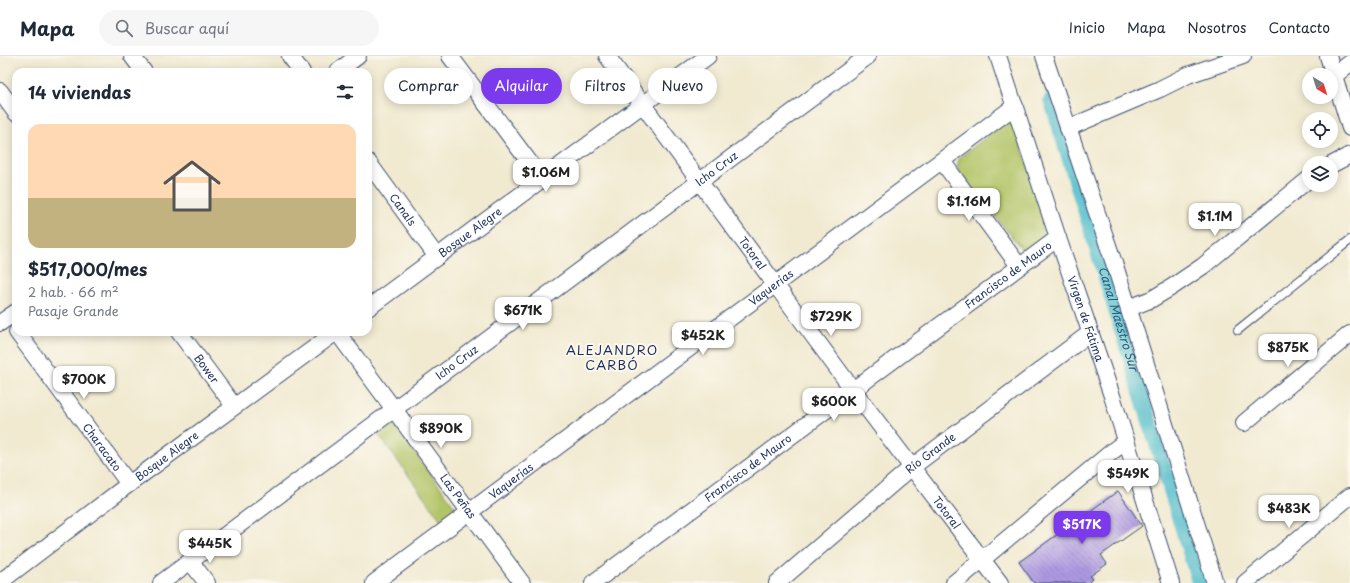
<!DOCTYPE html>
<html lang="es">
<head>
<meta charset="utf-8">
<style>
	:root { --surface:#fff; --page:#f6f6f7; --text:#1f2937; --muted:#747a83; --line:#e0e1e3; --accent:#7c3aed }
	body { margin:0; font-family:"Playpen Sans",sans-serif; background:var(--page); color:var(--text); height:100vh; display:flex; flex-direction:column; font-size:15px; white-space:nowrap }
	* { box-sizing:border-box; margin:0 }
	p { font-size:13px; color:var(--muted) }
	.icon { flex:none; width:22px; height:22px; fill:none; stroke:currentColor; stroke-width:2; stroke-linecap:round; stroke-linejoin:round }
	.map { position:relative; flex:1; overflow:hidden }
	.panel { position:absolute; left:12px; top:12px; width:360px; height:268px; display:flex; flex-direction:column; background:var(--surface); border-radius:12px; box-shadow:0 2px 10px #0003 }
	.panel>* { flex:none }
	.banner { position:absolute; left:384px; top:12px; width:380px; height:36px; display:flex; gap:8px }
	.needle { width:26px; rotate:142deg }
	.controls { position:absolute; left:1302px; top:12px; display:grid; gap:8px }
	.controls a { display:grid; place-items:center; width:36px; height:36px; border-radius:50%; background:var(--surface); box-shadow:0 2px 10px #0003; font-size:20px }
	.price { position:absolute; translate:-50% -34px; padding:0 9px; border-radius:8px; background:#fff; color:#222; font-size:13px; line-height:26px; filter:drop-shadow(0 1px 2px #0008) }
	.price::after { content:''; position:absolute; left:50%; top:24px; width:12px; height:9px; margin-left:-6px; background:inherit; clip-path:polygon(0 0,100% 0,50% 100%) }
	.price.selected { background:var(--accent); color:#fff }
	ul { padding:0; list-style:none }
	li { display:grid; align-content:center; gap:8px; height:212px; padding:0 16px }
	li+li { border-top:1px solid var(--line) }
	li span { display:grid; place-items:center; height:124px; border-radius:12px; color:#555 }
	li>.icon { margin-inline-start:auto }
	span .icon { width:72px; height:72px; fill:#fffc; stroke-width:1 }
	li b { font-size:17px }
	h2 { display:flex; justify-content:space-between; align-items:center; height:48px; padding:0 16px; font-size:17px }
	.pill { padding:0 14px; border-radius:18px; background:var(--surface); box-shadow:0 2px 10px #0003; font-size:14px; line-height:36px }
	.pill.selected { background:var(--accent); color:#fff }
	header { display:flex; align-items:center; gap:24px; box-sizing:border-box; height:56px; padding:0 20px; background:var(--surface); border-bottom:1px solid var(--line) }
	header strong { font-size:19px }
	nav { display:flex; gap:22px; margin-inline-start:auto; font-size:14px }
	.search { width:280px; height:36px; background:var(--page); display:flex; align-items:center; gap:10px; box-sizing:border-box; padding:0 14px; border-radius:22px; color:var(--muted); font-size:15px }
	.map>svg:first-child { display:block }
	.green { fill:#b2c467; stroke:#667a62 }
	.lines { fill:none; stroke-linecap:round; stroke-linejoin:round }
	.canal { stroke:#52becc; stroke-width:15 }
	.building { fill:url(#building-back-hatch) }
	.lane-casing { stroke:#3b4b6f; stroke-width:10 }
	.street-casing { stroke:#3b4b6f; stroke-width:18 }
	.lane { stroke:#fff; stroke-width:8 }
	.street { stroke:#fff; stroke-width:16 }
	.labels { text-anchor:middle; stroke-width:4; stroke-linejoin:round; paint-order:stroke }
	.street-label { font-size:11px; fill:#1b2f5e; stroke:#fbf7ec }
	.water-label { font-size:12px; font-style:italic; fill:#2c5a7f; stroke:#fbf7ec }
	.quarter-label { font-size:13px; letter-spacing:1px; fill:#1b2f5e; stroke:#fbf7ec }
</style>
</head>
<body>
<header>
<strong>Mapa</strong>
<div class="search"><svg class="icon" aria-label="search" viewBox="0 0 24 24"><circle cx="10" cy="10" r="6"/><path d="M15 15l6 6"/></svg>Buscar aquí</div>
<nav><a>Inicio</a><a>Mapa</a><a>Nosotros</a><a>Contacto</a></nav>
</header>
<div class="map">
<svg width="1350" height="527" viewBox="0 0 1350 527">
	<defs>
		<pattern id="building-back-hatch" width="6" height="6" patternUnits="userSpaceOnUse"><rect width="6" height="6" fill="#ad99e2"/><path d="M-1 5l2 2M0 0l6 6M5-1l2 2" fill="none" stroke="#8c7dba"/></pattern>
	</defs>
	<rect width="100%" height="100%" fill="#fbf7ec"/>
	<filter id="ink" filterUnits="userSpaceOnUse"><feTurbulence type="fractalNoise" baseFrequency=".025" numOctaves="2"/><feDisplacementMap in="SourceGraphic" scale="8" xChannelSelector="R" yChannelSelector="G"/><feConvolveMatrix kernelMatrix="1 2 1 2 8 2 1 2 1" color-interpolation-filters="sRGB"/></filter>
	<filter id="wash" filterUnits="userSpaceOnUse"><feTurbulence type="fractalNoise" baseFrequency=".012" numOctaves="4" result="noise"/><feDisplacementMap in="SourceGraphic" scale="16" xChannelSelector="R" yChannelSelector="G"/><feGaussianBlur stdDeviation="0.9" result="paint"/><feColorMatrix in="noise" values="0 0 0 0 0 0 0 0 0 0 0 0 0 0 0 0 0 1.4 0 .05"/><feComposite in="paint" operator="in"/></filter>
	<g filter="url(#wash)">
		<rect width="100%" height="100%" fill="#f1ead1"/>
		<path class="green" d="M1008 64 1014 66 1049 179 1025 197 957 113 959 102Z
			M393 367 458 455 443 467 378 378Z"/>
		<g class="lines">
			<path class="canal" id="s1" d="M1051 44 1199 527"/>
		</g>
		<g id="blocks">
			<path class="building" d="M1118 435 1142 470 1101 499 1107 508 1090 520 1093 523 1087 527H1034L1019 506Z"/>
		</g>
	</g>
	<g filter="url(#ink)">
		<use href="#blocks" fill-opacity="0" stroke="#3b4b6f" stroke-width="1"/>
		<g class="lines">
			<defs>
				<path id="lane" d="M1238 274 1350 184"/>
				<g id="street">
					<path d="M132 0 144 16"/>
					<path d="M290 0 302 16"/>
					<path d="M450 0 542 123"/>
					<path id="s2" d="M607 0 853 334 1000 527"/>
					<path id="s3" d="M998 0 1058 182 1112 340 1171 527"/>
					<path d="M1044 0 1117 216 1215 527"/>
					<path d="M1328 0 1350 72"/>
					<path d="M337 16 358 0"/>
					<path d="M1334 20 1350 7"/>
					<path d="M0 35 16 57"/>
					<path d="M1068 72 1160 33 1188 19 1243 0"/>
					<path d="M942 105 1019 210"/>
					<path id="s4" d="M368 106 437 201"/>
					<path d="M1331 109 1350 99"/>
					<path id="s5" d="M368 252 708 0"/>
					<path d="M1129 252 1152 243 1172 231 1203 210 1309 123"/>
					<path d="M0 267 16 256"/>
					<path id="s6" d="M17 276 129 428"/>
					<path id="s7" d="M179 276 234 350"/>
					<path id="s8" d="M337 276 522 527"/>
					<path d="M1244 367 1350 278"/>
					<path d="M190 505 207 527"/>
					<path id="s9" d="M0 526 129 428 336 276"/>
					<path id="s10" d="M161 527 868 0"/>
					<path id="s11" d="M374 527 1015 50"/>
					<path id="s12" d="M593 527 1058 182"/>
					<path id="s13" d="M777 527 912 411 1090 277"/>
					<path d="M954 527 1114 394 1126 385"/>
					<path d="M1245 527 1350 440"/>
				</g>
			</defs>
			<use href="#lane" class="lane-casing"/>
			<use href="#street" class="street-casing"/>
			<use href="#lane" class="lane"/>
			<use href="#street" class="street"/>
		</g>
	</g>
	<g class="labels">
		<g class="street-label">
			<text dy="4" stroke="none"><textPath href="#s10" startOffset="693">Icho Cruz</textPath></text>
			<text dy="4" stroke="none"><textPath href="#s4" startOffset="59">Canals</textPath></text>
			<text dy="4" stroke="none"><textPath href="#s5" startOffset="127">Bosque Alegre</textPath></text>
			<text dy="4" stroke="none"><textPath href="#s2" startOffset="245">Totoral</textPath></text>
			<text dy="4" stroke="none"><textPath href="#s12" startOffset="517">Francisco de Mauro</textPath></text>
			<text dy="4" stroke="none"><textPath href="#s11" startOffset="495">Vaquerías</textPath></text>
			<text dy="4" stroke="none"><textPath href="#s3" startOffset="277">Virgen de Fátima</textPath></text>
			<text dy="4" stroke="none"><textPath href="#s10" startOffset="369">Icho Cruz</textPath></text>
			<text dy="4" stroke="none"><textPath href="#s7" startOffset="46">Bower</textPath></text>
			<text dy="4" stroke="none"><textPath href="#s6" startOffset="143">Characato</textPath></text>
			<text dy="4" stroke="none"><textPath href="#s13" startOffset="201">Río Grande</textPath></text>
			<text dy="4" stroke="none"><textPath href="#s9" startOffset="209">Bosque Alegre</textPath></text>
			<text dy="4" stroke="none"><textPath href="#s12" startOffset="193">Francisco de Mauro</textPath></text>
			<text dy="4" stroke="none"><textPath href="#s11" startOffset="171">Vaquerías</textPath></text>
			<text dy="4" stroke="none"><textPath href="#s8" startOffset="204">Las Peñas</textPath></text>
			<text dy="4" stroke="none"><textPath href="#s2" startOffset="569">Totoral</textPath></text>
		</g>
		<g class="water-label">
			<text dy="4" stroke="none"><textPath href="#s1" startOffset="229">Canal Maestro Sur</textPath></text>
		</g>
		<g class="quarter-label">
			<text x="612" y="299">ALEJANDRO<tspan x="612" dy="15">CARBÓ</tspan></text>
		</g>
	</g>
</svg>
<div class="controls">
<a><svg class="needle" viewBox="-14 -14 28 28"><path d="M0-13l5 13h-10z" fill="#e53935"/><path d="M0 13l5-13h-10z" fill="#747a83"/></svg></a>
<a><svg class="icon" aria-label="locate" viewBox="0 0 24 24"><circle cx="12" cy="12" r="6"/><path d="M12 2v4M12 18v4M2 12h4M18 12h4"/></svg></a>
<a><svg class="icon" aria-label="layers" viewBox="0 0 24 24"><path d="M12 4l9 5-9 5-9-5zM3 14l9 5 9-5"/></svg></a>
</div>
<b class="price" style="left:546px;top:137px">$1.06M</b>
<b class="price" style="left:969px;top:166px">$1.16M</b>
<b class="price" style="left:1215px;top:181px">$1.1M</b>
<b class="price" style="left:523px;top:275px">$671K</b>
<b class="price" style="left:831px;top:281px">$729K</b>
<b class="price" style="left:703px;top:300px">$452K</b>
<b class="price" style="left:1288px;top:312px">$875K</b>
<b class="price" style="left:84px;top:344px">$700K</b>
<b class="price" style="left:834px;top:366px">$600K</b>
<b class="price" style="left:441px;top:393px">$890K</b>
<b class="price" style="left:1128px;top:438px">$549K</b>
<b class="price" style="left:1289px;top:473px">$483K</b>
<b class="price selected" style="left:1082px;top:489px">$517K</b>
<b class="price" style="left:210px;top:508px">$445K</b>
<div class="banner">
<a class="pill">Comprar</a>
<a class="pill selected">Alquilar</a>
<a class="pill">Filtros</a>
<a class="pill">Nuevo</a>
</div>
<section class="panel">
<h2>14 viviendas<svg class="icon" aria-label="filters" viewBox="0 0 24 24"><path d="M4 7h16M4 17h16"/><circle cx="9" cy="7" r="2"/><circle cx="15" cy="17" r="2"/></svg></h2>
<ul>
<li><span style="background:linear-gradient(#ffd9b3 60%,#c2b280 0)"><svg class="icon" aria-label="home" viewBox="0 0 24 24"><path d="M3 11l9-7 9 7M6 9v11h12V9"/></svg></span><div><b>$517,000/mes</b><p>2 hab. · 66 m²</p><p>Pasaje Grande</p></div></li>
</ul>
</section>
</div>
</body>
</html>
